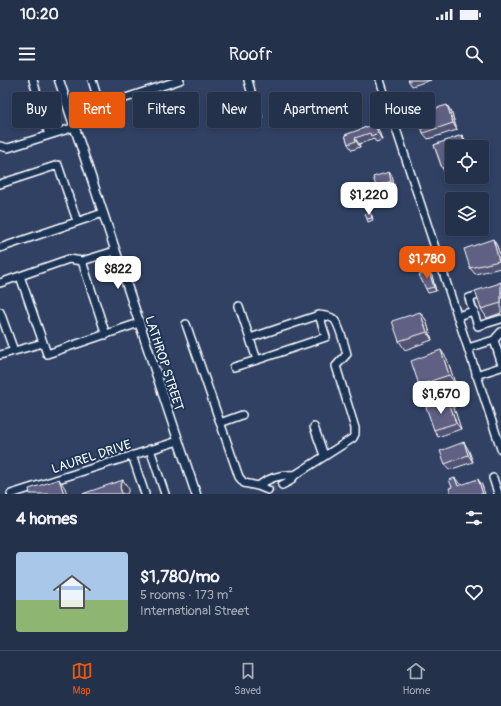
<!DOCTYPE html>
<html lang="en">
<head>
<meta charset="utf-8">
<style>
	:root { --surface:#24314b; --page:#303d55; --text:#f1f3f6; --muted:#a3a9b5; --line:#414c63; --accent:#ea580c }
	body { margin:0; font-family:Pangolin,sans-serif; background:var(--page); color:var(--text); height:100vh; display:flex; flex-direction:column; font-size:15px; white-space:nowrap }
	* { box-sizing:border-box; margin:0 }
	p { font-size:13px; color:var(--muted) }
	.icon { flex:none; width:22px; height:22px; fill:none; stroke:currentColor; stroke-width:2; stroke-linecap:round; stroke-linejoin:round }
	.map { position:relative; height:414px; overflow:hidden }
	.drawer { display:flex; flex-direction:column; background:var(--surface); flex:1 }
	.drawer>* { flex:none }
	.top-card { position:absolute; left:12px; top:12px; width:477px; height:36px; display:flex; gap:8px }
	.fabs { position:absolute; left:445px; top:60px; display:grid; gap:8px }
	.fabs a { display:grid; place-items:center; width:44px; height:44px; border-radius:4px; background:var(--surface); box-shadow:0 2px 6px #0003,0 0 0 1px var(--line); font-size:20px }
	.price { position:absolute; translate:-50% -34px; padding:0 9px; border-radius:8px; background:#fff; color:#222; font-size:13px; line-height:26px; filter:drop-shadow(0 1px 2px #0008) }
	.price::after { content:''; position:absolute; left:50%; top:24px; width:12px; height:9px; margin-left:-6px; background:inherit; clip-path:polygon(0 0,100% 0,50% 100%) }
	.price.on { background:var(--accent); color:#fff }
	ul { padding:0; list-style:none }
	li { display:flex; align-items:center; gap:12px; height:100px; padding:0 16px }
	li span { display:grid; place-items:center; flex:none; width:112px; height:80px; border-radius:4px; color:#555 }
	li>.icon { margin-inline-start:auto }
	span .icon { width:48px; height:48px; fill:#fffc; stroke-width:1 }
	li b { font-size:17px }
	h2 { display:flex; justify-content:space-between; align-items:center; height:48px; padding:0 16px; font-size:17px }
	.tag { padding:0 14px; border-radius:4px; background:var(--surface); box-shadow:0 2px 6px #0003,0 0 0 1px var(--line); font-size:14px; line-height:36px }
	.tag.on { background:var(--accent); color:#fff }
	.status { display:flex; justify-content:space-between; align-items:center; height:28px; padding:0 20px; background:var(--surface); direction:ltr }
	.status svg { height:11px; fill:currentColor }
	header { display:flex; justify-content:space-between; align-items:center; height:52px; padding:0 16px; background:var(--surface); font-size:18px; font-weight:600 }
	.dock { display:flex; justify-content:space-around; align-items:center; height:56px; border-top:1px solid var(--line); background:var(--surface); font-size:11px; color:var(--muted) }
	.dock a { display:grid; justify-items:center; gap:2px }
	.dock .on { color:var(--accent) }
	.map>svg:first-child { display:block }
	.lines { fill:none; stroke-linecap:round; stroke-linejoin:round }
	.minor-tunnel { stroke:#4f5e7b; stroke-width:7; stroke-dasharray:7 3.5; stroke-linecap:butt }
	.minor-casing { stroke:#fff; stroke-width:10 }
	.major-casing { stroke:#fff; stroke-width:11 }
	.minor { stroke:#1d3557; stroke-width:7 }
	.major { stroke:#1d3557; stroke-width:8 }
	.wall { fill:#515372; stroke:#fff }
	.shaded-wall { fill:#42435c; stroke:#fff }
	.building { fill:#5e6084; stroke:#fff }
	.labels { text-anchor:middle; stroke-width:4; stroke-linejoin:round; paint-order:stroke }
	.street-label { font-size:13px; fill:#fff; stroke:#1d3557 }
</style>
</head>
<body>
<div class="status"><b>10:20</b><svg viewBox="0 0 49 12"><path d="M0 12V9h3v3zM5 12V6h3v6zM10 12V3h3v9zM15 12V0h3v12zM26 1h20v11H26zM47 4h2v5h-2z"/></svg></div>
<header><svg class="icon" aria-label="menu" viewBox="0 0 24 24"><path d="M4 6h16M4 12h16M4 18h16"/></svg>Roofr<svg class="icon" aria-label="search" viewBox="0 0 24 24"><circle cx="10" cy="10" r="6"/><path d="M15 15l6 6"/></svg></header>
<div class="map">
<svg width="501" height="414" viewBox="0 0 501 414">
	<rect width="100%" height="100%" fill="#304164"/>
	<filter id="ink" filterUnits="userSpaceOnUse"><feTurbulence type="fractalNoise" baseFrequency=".025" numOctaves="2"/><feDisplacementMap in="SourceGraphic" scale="8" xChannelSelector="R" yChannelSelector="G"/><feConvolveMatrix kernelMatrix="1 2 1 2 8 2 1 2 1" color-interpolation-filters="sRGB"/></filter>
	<g filter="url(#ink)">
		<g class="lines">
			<path class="minor-tunnel" d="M268 410 282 405"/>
			<defs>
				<path id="minor" d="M33 0 49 55
					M92 0 100 26
					M248 0 258 37
					M380 0 501 369
					M71 36 180 0
					M0 66 8 68 75 47
					M0 104 58 85 77 141
					M0 168 103 133
					M82 181 69 179 20 196 47 274 139 243
					M0 203 20 196
					M501 208 469 218 478 246 501 239
					M0 232 14 271
					M457 236 474 231
					M186 244 239 397 244 403 258 406C269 398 282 394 295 395L353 358 355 354V348L336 286 347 274C345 267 338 240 332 238 328 236 323 236 319 235
					M501 252 494 260 501 282
					M106 255 82 181 115 171
					M250 258 319 235 326 257 257 280
					M468 268 494 260
					M0 275 43 263
					M234 287 257 280 239 226
					M476 295 501 287
					M220 343 242 335
					M314 347 324 375
					M150 369 165 414
					M132 375 145 414
					M493 398 498 413
					M282 405 290 401 295 395
					M258 406 268 410
					M11 414 178 361"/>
				<path id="major" d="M59 0 196 414"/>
			</defs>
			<use href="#minor" class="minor-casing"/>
			<use href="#major" class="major-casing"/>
			<use href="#minor" class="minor"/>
			<use href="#major" class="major"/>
		</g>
		<path class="wall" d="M408 0H431L412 6Z
			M451 31 457 50 428 59 423 53Z
			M375 44 379 51 382 60 376 62 374 59 359 64 360 67 352 70 348 64 345 55Z
			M462 55 468 64 469 67H452V95L448 97 442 88 434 65Z
			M389 92 392 96 394 105 379 110 376 106Z
			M372 135 373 140 368 142 367 139Z
			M493 159 497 166 501 178V188L475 194 470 188Z
			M429 192 432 196 436 211 428 213 426 209Z
			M501 202V233L487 238 481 229 497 204Z
			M420 232 426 240 432 260 405 270 399 261Z
			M447 279 455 303 425 313 419 305Z
			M448 319 453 325 461 349 438 357 434 350Z
			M468 369 473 382 449 390 445 384Z"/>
		<path class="shaded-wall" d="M447 25 451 31 457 50 453 43Z
			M375 44 379 51 382 60 378 53Z
			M462 55 468 64 469 67H466Z
			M355 58 359 64 360 67 356 61Z
			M389 92 392 96 394 105 391 101Z
			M493 159 497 166 501 178V183L499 181Z
			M429 192 432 196 436 211 434 207Z
			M420 232 426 240 432 260 427 252Z
			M441 270 447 279 455 303 449 295Z
			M448 319 453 325 461 349 456 343Z
			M464 362 468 369 473 382 468 375Z
			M455 398 460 404 462 412 458 406Z
			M59 399 65 408 67 414H64Z
			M478 399 482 405 485 414H483Z
			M123 400 129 409 127 414H122L120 407Z"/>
		<path class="building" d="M447 25 453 43 423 53 417 34Z
			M375 44 378 53 371 56 370 53 355 58 356 61 348 64 345 55Z
			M462 55 466 67H452V85L442 88 434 65Z
			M389 92 391 101 376 106 373 97Z
			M370 132 372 138 367 139 365 134Z
			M493 159 499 181 470 188 464 169Z
			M429 192 434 207 426 209 419 195Z
			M501 202V223L481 229 475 211 497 204Z
			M420 232 427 252 399 261 392 241Z
			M441 270 449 295 419 305 411 281Z
			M448 319 456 343 434 350 426 327Z
			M464 362 468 375 445 384 440 371Z
			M455 398 458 406 478 399 483 414H451L449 408 452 407 449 400Z
			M59 399 64 414H30L29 409Z
			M123 400 120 407 122 414H82Z"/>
	</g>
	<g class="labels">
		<g class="street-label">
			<text transform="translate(165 283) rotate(72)" y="5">LATHROP STREET</text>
			<text transform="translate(91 376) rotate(-18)" y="5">LAUREL DRIVE</text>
		</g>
	</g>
</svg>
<div class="fabs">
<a><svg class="icon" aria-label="locate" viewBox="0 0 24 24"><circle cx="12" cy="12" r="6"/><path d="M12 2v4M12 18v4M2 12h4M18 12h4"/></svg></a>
<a><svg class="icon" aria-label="layers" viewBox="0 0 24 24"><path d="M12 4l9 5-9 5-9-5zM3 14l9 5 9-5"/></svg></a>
</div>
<b class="price" style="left:369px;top:136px">$1,220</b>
<b class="price on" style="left:427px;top:200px">$1,780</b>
<b class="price" style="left:118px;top:210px">$822</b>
<b class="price" style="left:441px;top:335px">$1,670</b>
<div class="top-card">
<a class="tag">Buy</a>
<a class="tag on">Rent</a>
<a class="tag">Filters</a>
<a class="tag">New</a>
<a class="tag">Apartment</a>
<a class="tag">House</a>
</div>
</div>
<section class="drawer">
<h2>4 homes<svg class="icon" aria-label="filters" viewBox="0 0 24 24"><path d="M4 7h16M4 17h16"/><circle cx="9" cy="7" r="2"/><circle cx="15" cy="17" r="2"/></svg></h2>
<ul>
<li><span style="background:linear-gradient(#a9c7e8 60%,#8fb573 0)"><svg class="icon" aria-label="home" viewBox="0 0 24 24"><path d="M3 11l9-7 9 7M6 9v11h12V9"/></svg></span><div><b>$1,780/mo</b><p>5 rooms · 173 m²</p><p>International Street</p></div><svg class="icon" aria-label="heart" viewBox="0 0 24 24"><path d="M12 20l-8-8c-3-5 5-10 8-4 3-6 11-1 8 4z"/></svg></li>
</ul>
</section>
<nav class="dock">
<a class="on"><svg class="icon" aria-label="map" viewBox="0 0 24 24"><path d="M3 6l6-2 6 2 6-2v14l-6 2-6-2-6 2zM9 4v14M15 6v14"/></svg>Map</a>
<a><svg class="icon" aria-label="saved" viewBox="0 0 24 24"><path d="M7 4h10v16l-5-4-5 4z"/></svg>Saved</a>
<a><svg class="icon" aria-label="home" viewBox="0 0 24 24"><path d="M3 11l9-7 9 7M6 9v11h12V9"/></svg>Home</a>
</nav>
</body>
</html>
